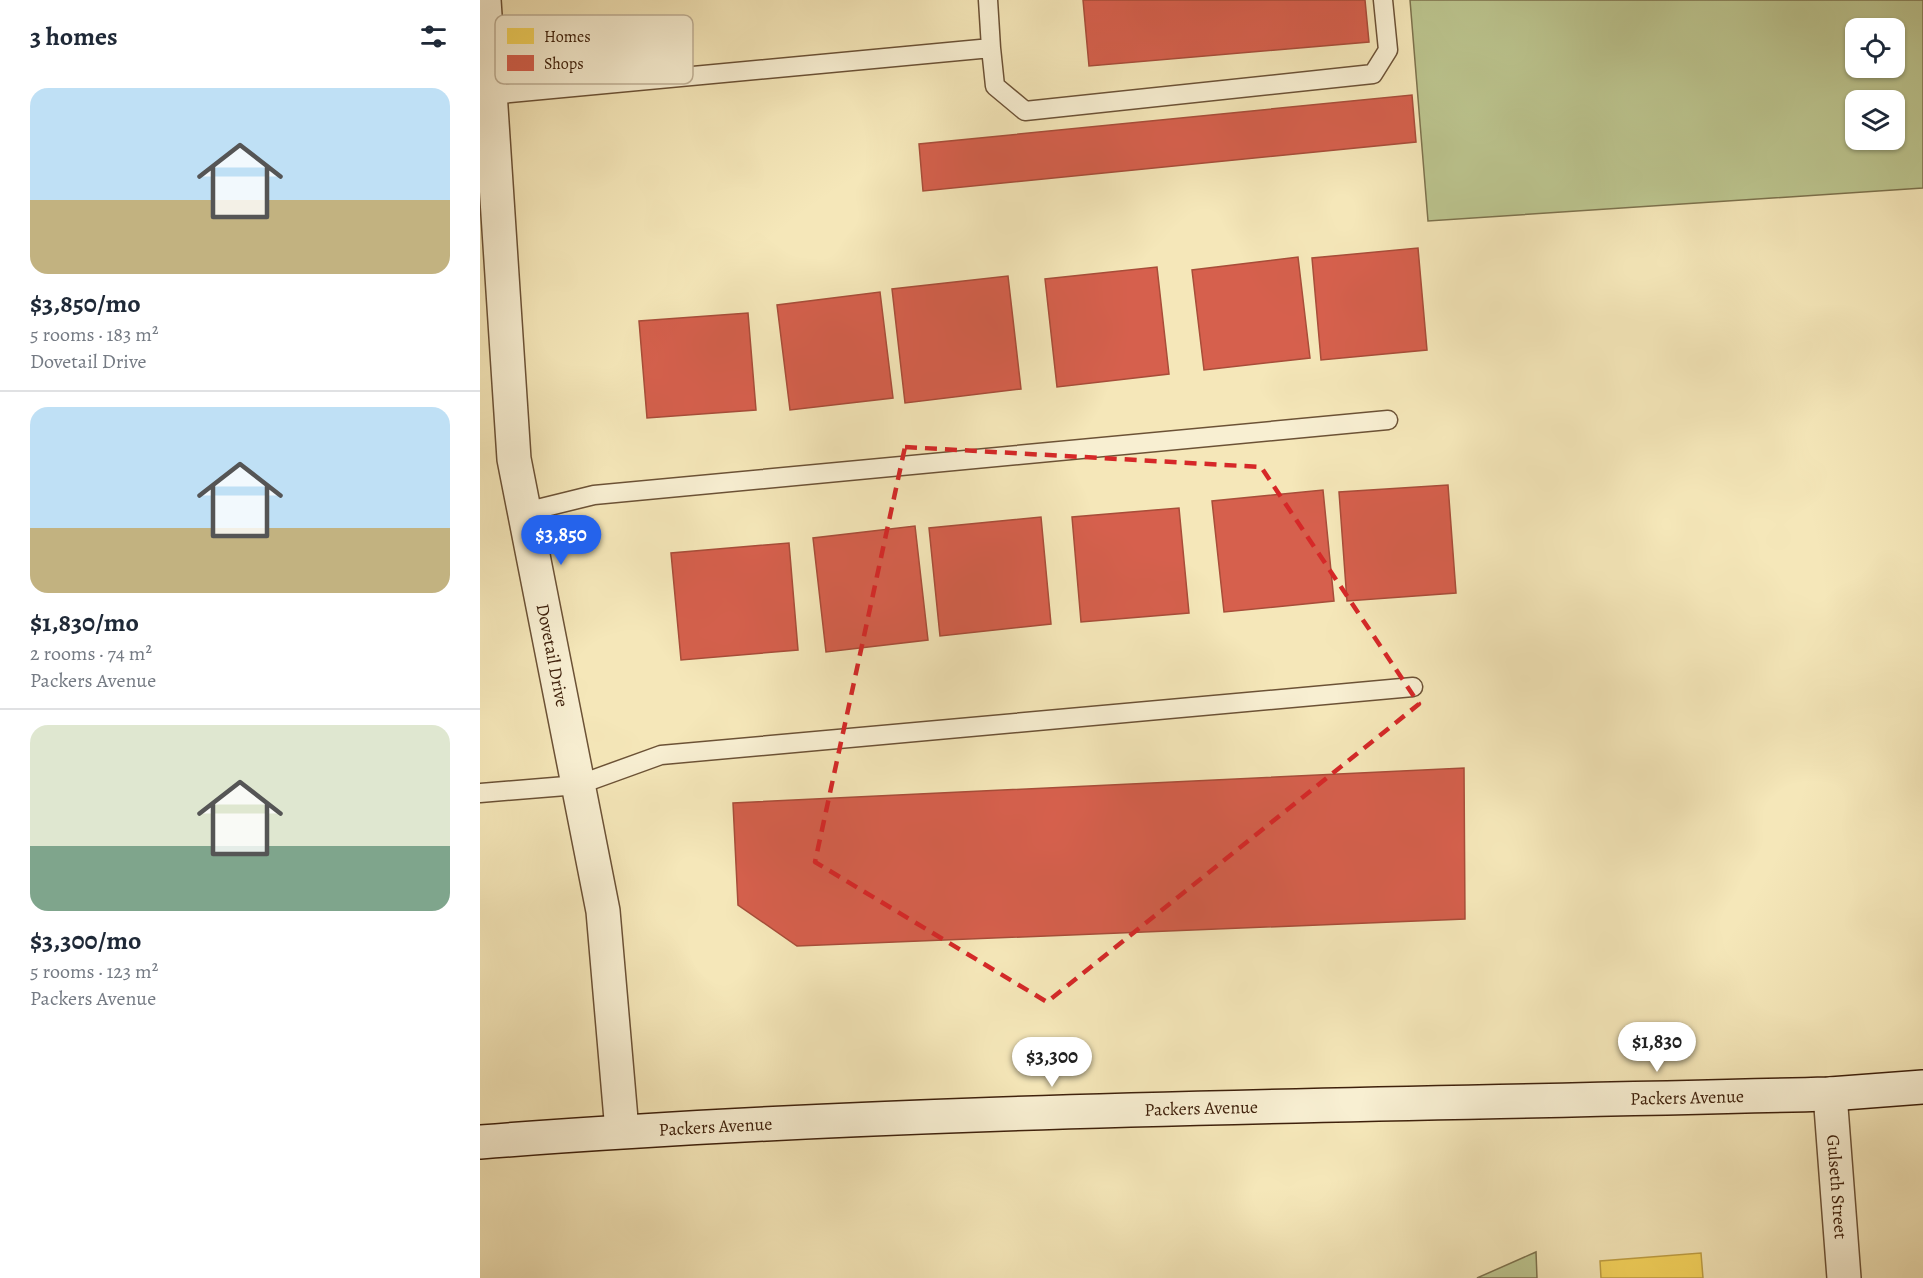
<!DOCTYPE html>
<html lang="en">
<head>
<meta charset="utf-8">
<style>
	:root { --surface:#fff; --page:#f2f2f3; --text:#1f2937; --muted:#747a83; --line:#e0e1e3; --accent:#2563eb }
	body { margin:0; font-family:Alegreya,serif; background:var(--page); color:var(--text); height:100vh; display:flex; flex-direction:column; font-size:22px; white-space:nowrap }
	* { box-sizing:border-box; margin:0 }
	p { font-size:20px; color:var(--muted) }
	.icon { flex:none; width:33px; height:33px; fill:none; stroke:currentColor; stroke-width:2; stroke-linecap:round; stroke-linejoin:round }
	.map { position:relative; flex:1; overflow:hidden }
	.details { display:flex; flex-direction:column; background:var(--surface); width:480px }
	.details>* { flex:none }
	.controls { position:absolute; left:1365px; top:18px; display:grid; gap:12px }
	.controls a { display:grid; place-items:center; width:60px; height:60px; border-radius:12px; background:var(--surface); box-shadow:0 2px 4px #0004; font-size:30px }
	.price { position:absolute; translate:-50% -51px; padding:0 14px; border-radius:21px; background:#fff; color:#222; font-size:20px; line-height:39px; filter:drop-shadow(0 2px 3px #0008) }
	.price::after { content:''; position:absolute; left:50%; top:36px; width:18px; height:14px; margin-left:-9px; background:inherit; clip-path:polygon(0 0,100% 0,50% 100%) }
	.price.current { background:var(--accent); color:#fff }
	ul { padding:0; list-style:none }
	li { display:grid; align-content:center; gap:12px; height:318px; padding:0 30px }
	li+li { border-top:2px solid var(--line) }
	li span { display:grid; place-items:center; height:186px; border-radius:18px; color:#555 }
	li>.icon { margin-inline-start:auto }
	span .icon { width:108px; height:108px; fill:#fffc; stroke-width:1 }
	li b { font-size:26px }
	h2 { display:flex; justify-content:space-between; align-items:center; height:72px; padding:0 30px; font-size:26px }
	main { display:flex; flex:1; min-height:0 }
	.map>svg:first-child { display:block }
	.green { fill:#bcc58f; stroke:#7d724d; stroke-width:1.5; fill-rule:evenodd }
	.homes { fill:#f6d55c; stroke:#bf9f44; stroke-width:1.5 }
	.shops { fill:#d6604d; stroke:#a84d39; stroke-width:1.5 }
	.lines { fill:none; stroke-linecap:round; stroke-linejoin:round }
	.lane-casing { stroke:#6c5236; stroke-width:21 }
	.street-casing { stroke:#6c5236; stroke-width:36 }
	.secondary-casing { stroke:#3e200b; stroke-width:36 }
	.lane { stroke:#f8efd2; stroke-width:18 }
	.street { stroke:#f8efd2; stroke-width:33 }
	.secondary { stroke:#f8efd2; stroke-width:33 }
	.marked { fill:none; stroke:#d62828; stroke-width:4.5; stroke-dasharray:12 8; stroke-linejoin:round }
	.labels { text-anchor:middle; stroke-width:6; stroke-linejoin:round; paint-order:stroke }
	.street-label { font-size:18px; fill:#3e200b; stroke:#f8efd2 }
	.key { fill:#f8efd2; stroke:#c0b196; stroke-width:1.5 }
	.key-label { font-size:16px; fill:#3e200b }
</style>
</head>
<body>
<main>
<section class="details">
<h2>3 homes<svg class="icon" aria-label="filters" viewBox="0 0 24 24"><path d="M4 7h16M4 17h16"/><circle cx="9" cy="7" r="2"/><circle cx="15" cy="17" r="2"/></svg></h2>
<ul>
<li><span style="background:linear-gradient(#bfe0f5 60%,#c2b280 0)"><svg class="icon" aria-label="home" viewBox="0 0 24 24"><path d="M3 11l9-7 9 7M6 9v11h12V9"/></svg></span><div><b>$3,850/mo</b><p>5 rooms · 183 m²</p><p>Dovetail Drive</p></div></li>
<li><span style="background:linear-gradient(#bfe0f5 65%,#c2b280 0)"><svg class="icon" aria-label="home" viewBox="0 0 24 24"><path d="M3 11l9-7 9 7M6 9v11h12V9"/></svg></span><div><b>$1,830/mo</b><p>2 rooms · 74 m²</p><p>Packers Avenue</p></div></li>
<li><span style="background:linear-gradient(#dfe7d0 65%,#7fa58c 0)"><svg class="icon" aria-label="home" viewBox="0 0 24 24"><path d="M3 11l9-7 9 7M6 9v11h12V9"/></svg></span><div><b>$3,300/mo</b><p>5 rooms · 123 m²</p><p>Packers Avenue</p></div></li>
</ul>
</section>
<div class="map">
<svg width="1443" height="1278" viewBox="0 0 1443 1278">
	<rect width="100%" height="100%" fill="#f5e7b9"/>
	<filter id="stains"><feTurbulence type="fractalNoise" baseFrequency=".00333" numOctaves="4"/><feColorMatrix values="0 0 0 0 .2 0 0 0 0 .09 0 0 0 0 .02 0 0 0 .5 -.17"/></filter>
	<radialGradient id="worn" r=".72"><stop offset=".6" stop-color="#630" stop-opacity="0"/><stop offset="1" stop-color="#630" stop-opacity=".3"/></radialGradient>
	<path class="green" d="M930 0H1443V188L948 221ZM1376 28H1414V68H1376ZM1376 100H1414V140H1376Z
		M1056 1252 1057 1278H997Z"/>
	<path class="homes" d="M1221 1253 1223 1278H1121L1120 1261Z"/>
	<path class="shops" d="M603 0H885L889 42 609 66Z
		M932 95 936 142 443 191 439 144Z
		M938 248 947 350 841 360 832 258Z
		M818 257 830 358 724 370 712 270Z
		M677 267 689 374 577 387 565 279Z
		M528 276 541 389 425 403 412 289Z
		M400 292 413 398 310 410 297 305Z
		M268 313 276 410 167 418 159 321Z
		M968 485 976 593 867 601 859 492Z
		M843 490 854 601 744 612 732 501Z
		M699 508 709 613 601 622 592 517Z
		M561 517 571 624 460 636 449 528Z
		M435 526 448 640 346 652 333 538Z
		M309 543 318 650 201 660 191 553Z
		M984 768 985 919 317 946 258 905 253 803Z"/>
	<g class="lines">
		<defs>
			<path id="lane" d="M508 0 511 48
				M10 95 511 48 515 86 545 111 893 74 908 50 903 0
				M45 512 114 495 908 420
				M0 793 98 785 181 755 933 687"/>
			<g id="street">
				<path id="s1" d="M4 0 34 459 123 911 142 1131"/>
				<path id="s2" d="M1350 1094 1364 1278"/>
			</g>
			<g id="secondary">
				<path id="s3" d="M0 1142C449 1107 900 1106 1350 1094L1443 1087"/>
			</g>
		</defs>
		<use href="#lane" class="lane-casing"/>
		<use href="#street" class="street-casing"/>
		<use href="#secondary" class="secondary-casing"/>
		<use href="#lane" class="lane"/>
		<use href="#street" class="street"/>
		<use href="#secondary" class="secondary"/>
	</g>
	<path class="marked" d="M425 447 781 467 939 704 567 1002 335 862Z"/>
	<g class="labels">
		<g class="street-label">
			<text dy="6" stroke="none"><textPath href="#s1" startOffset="660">Dovetail Drive</textPath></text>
			<text dy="6" stroke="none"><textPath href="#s3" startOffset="1208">Packers Avenue</textPath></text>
			<text dy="6" stroke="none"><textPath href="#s3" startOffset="722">Packers Avenue</textPath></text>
			<text dy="6" stroke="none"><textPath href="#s3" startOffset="236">Packers Avenue</textPath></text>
			<text dy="6" stroke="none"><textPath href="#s2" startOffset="93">Gulseth Street</textPath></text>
		</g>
	</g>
	<rect x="15" y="15" width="198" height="69" rx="9" class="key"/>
	<rect x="27" y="28" width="27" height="16" fill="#f6d55c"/>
	<rect x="27" y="55" width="27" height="16" fill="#d6604d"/>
	<g class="key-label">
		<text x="64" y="42">Homes</text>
		<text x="64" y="69">Shops</text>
	</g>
	<rect width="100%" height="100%" filter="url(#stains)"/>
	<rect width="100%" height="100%" fill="url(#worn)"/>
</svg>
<div class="controls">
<a><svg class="icon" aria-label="locate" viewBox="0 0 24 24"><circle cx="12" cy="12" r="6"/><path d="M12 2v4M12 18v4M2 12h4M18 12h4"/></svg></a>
<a><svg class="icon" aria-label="layers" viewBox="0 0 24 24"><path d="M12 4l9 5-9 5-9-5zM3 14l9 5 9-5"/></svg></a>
</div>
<b class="price current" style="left:81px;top:566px">$3,850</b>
<b class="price" style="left:1177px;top:1073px">$1,830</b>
<b class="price" style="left:572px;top:1088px">$3,300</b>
</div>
</main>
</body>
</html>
